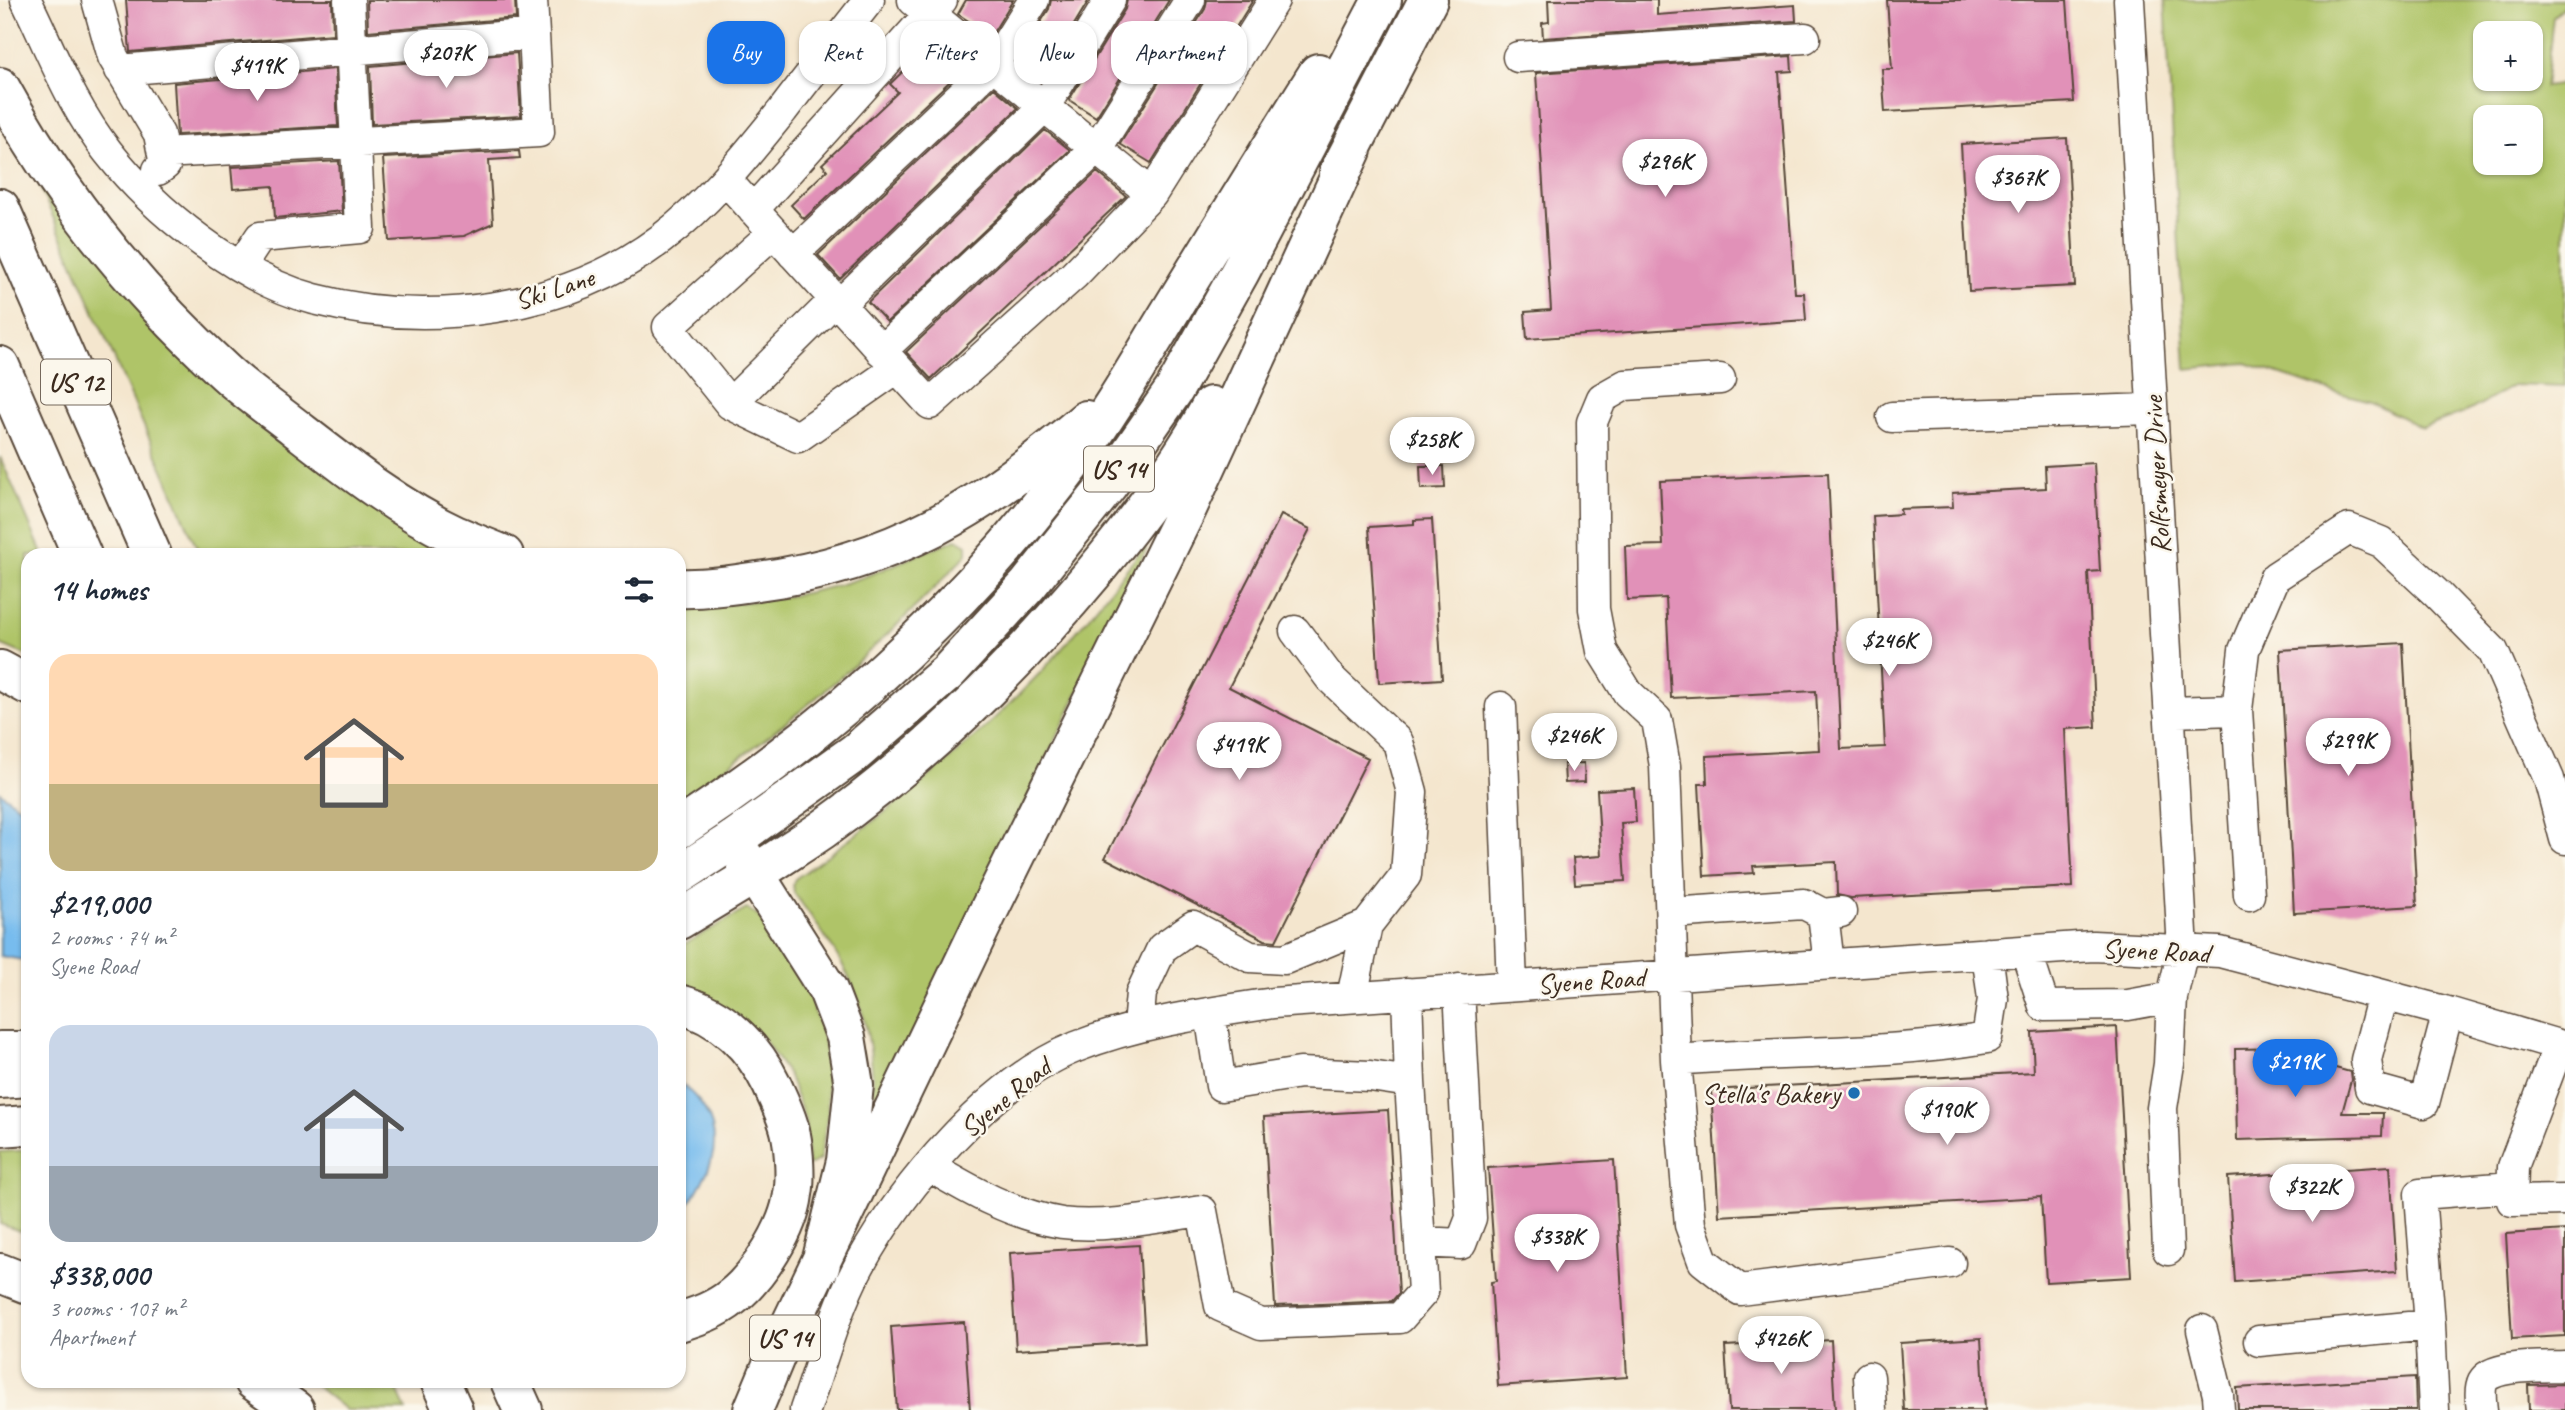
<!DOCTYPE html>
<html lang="en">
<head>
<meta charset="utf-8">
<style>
	:root { --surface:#fff; --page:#f6f6f7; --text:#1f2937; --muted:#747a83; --accent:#1a73e8 }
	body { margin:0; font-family:Caveat,sans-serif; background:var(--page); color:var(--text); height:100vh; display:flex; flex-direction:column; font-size:26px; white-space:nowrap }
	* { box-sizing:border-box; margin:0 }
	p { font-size:23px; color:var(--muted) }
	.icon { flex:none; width:38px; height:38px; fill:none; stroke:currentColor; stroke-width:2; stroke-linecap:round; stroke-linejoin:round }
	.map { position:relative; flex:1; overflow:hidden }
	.panel { position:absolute; left:21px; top:548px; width:665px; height:840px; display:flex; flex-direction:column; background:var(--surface); border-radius:21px; box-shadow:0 2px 5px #0004 }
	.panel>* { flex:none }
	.top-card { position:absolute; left:707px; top:21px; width:665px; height:63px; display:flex; gap:14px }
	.fabs { position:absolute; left:2473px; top:21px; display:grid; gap:14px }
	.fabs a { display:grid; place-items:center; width:70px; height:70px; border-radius:14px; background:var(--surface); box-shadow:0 2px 5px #0004; font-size:35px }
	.price { position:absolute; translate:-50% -60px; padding:0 16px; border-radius:24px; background:#fff; color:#222; font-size:23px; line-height:46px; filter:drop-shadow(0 2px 4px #0008) }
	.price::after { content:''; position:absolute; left:50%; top:42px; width:21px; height:16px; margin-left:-10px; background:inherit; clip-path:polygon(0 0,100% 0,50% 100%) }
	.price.active { background:var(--accent); color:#fff }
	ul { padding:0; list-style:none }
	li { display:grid; align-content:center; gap:14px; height:371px; padding:0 28px }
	li span { display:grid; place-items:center; height:217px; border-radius:21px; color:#555 }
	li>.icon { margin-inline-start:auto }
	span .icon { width:126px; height:126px; fill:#fffc; stroke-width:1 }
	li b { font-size:30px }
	h2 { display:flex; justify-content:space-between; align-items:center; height:84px; padding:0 28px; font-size:30px }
	.pill { padding:0 24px; border-radius:21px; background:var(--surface); box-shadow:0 2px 5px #0004; font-size:24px; line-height:63px }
	.pill.active { background:var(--accent); color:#fff }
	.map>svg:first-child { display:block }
	.green { fill:#afc468; stroke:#757743; stroke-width:2; fill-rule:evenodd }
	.water { fill:#77bcee; stroke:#597386; stroke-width:2 }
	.building { fill:#e191b8 }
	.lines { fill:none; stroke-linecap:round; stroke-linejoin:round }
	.minor-casing { stroke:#574638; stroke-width:33 }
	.major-casing { stroke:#574638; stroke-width:42 }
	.highway-casing { stroke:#574638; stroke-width:42 }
	.minor { stroke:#fff; stroke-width:30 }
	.major { stroke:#fff; stroke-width:38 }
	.highway { stroke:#fff; stroke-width:38 }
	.poi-dot { fill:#1f6fb2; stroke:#fbf7ec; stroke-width:2.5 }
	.labels { text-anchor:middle; stroke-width:5; stroke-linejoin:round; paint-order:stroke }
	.shield { fill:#fbf7ec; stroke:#75685c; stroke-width:2 }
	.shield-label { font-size:26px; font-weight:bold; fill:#3b2a1e }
	.street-label { font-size:28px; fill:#3b2a1e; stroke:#fbf7ec }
	.poi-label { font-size:28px; fill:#3b2a1e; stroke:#fbf7ec; text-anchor:end }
</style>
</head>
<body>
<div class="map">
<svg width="2565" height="1410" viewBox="0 0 2565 1410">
	<rect width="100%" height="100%" fill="#fbf7ec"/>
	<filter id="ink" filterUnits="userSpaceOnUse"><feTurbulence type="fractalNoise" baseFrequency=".0143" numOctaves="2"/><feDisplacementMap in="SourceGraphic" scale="14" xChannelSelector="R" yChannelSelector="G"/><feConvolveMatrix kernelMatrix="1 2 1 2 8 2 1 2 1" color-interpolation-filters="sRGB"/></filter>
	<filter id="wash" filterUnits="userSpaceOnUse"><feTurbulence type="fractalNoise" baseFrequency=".00686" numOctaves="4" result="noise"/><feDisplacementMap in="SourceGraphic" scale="28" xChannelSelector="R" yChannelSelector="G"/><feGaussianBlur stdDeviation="1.57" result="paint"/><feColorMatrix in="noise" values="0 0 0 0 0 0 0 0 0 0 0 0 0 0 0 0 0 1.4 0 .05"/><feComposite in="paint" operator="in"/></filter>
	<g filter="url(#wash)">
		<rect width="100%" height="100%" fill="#f4e6ce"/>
		<path class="green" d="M2165 0H2565V5L2553 17 2545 87 2565 84V387L2515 385 2472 409 2422 428 2370 401 2324 389 2246 363 2186 369ZM2485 33H2530V79H2485ZM2485 117H2530V163H2485Z
			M40 187 461 555H200Z
			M0 457 43 555H28V656L0 644Z
			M957 539 967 545V554C880 647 786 731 679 799V605C741 605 802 598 861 578 893 566 925 551 957 539Z
			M1144 547 1146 550 884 1099 873 1092C872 1002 845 962 794 893L793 884 795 879C882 817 965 752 1039 674 1077 634 1110 590 1144 547Z
			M747 909 760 917 804 980 823 1036 827 1066 828 1113 820 1159 808 1166 805 1120 789 1076 763 1038 679 988V947Z
			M28 1150V1234L0 1224V1152Z
			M310 1381H393L406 1410H346Z"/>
		<path class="water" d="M0 792 22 809 28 817V961L0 956Z
			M679 1082C714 1109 725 1142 702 1182 696 1194 690 1203 679 1211Z"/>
		<g id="blocks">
			<path class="building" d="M126 0H332L333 34 130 52Z
				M367 0H515L516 18 368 31Z
				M966 0H1013L991 36 958 14Z
				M1051 0H1089L1041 79 1016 61 1049 9Z
				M1127 0H1169L1096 117 1069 100 1125 9Z
				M1207 0H1253L1151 163 1120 144 1205 9Z
				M1548 0H1657V15L1795 5 1796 21 1543 38 1542 23 1549 22Z
				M1887 0H2067L2074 102 1885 112 1882 69H1892Z
				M935 40 966 66 804 219 791 205 827 170 822 164 898 92 890 84Z
				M517 53 521 116 372 124 370 66Z
				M1791 56 1792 71 1779 72 1795 293H1804L1806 320 1527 339 1525 312 1551 310 1536 73Z
				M335 69 338 126 177 135 174 83Z
				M994 88 1018 108 840 279 818 255Z
				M1045 130 1070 150 887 322 868 302Z
				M2067 138 2075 286 1969 291 1961 144Z
				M519 151 520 158 489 160 493 223 464 236 389 241 383 158Z
				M339 161 342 211 275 218 273 186 233 189 231 167Z
				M1097 172 1126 196 931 379 906 352Z
				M2094 463 2100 571 2088 572 2096 727 2065 729 2073 887 1851 898 1837 895 1836 862 1753 866 1754 873 1704 876 1699 784H1707L1706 756 1819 750 1816 691 1671 698 1666 598 1627 600 1625 546 1663 545 1660 481 1828 473 1841 749 1885 747 1873 516 1901 514 1900 509 1953 507 1952 493 2046 488 2045 466Z
				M1420 466H1444L1445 488 1421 489Z
				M1281 515 1310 529 1229 687 1368 758 1276 941 1265 940 1105 858Z
				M1432 519 1442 679 1379 683 1369 527 1414 524V520Z
				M2403 643 2417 906 2294 913 2280 650Z
				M1584 763 1585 782 1565 783 1564 764Z
				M1634 788 1636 822 1621 823 1625 881 1575 884 1573 858 1601 856 1597 790Z
				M2117 1027 2131 1277 2046 1282 2041 1197 1719 1216 1711 1090 2034 1072 2032 1032Z
				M2289 1048V1055L2350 1072 2351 1080 2342 1113H2383L2382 1136 2237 1140 2235 1049Z
				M1388 1110 1399 1293 1392 1301 1275 1306 1264 1117Z
				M1614 1160 1627 1377 1498 1386 1491 1282 1496 1281 1488 1168Z
				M2390 1166 2397 1271 2235 1282 2228 1177Z
				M2565 1230V1336L2512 1339 2506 1234Z
				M1139 1245 1145 1342 1016 1350 1010 1253Z
				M964 1322 970 1410H897L891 1327Z
				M1981 1338 1985 1410H1904L1900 1343Z
				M1831 1340 1835 1410H1729L1725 1346Z
				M2415 1377 2416 1410H2238L2237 1388Z
				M2565 1384V1410H2529L2528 1385Z"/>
		</g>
	</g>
	<g filter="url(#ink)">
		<use href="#blocks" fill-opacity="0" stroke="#574638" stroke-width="2"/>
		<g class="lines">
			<defs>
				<path id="minor" d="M26 0C51 51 72 107 108 152 155 212 239 279 314 299 428 329 565 311 661 239 710 202 745 157 783 110 811 73 840 37 869 0
					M97 0 113 57 159 134 165 165 158 170
					M532 0 534 34
					M2129 0 2183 950 2172 997 2169 1064 2162 1108 2168 1250
					M1518 57 1805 38
					M120 70 534 34 539 132 163 153
					M726 180 930 404 1074 275 1152 194 913 0
					M1152 194 1274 0
					M753 210 942 0
					M773 233 668 327 730 404 798 437 897 368
					M793 254 994 64 1034 0
					M241 266 260 237 360 228 349 0
					M839 305 1045 106 1110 0
					M881 351 1097 148 1190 0
					M1720 379 1625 385 1602 398 1592 422 1594 609 1602 651 1628 693 1657 720 1665 766 1676 1060C1780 1051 1885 1055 1987 1038L1993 999 1987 953
					M730 404 835 300
					M1892 417 2152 409
					M1295 631 1330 678 1398 742 1412 792 1406 875 1367 925 1352 997
					M1501 707 1512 985
					M2237 710 2249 895
					M2169 712 2237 710 2244 650 2275 577 2349 529 2381 542 2436 593 2493 651 2549 779 2565 839
					M1671 913 1804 904 1823 914
					M2026 951 2044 1006 2128 1005 2172 997
					M1829 964 1823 914 1841 912
					M2383 995 2366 1060 2370 1088 2424 1103 2448 1012
					M1210 1013 1221 1086 1300 1073 1370 1076 1410 1082 1407 993
					M1138 1027 1141 993 1162 948 1193 926 1250 957 1285 959 1367 925
					M2559 1045 2513 1167 2512 1201 2565 1200
					M1676 1060 1690 1225 1703 1261 1740 1290 1950 1263
					M929 1166C971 1191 1013 1215 1062 1223 1105 1229 1159 1217 1202 1211L1220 1306 1261 1324 1400 1318 1423 1292 1410 1082
					M1420 1242 1461 1244 1471 1218 1459 989
					M2430 1325 2420 1194 2512 1187
					M2202 1330 2218 1395 2219 1410
					M2259 1341 2430 1325 2434 1410
					M1869 1377 1871 1410
					M805 1410C821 1364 836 1308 859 1266 903 1186 991 1081 1076 1047 1139 1022 1207 1013 1273 1003L2093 946 2220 952 2444 1011 2565 1047
					M2482 1410C2481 1401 2479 1389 2483 1381 2492 1364 2546 1367 2565 1366"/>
				<path id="major" d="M679 875 733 840
					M679 920 755 874
					M0 1079 28 1077
					M0 1127 28 1125"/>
				<path id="highway" d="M0 87C59 195 135 290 226 373 248 393 273 410 297 429 346 467 398 508 455 535 471 542 488 548 504 555
					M1339 172 1428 0
					M0 208 152 555
					M0 366 82 555
					M679 588C705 589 733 585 758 581 894 563 984 507 1086 420
					M0 670 28 685
					M679 829C833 728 966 608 1076 459 1111 412 1140 361 1170 312 1219 232 1268 152 1318 73
					M755 874C777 859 800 845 822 830 924 757 1015 667 1095 571 1138 519 1179 465 1211 406
					M679 1004C722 1015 753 1046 772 1085 779 1101 788 1118 791 1135 794 1150 796 1179 793 1194 789 1228 759 1276 732 1297 716 1310 698 1316 679 1322
					M0 1051H28
					M820 1267 846 1161 854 1085 846 1037 828 990 733 840 856 752 948 672 1028 585 1108 485 1174 390 1240 272 1382 0
					M0 1273 28 1284
					M254 1381 295 1410
					M440 1381 453 1410
					M510 1381 523 1410
					M753 1410 776 1355 990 908 1187 509 1352 150"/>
			</defs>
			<use href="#minor" class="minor-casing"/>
			<use href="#major" class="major-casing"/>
			<use href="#highway" class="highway-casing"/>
			<use href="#minor" class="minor"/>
			<use href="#major" class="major"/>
			<use href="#highway" class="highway"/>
		</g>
	</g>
	<circle class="poi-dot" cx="1854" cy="1093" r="7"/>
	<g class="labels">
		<g class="shield">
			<rect x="41" y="359.5" width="70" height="45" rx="5"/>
			<rect x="1084" y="446.5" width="70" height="45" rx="5"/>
			<rect x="750" y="1315.5" width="70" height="45" rx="5"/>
		</g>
		<g class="shield-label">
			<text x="76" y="391">US 12</text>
			<text x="1119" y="478">US 14</text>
			<text x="785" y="1347">US 14</text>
		</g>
		<g class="street-label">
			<text transform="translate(554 288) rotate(-18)" y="10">Ski Lane</text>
			<text transform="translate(2156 475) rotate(-93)" y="10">Rolfsmeyer Drive</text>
			<text transform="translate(2156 950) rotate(3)" y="10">Syene Road</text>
			<text transform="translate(1591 980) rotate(-4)" y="10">Syene Road</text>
			<text transform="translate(1005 1097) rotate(-39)" y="10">Syene Road</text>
		</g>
		<g class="poi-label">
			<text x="1840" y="1103">Stella's Bakery</text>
		</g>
	</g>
</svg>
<div class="fabs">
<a>+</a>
<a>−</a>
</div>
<b class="price" style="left:446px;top:90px">$207K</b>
<b class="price" style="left:257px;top:103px">$419K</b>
<b class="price" style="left:1665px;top:199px">$296K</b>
<b class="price" style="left:2018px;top:215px">$367K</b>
<b class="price" style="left:1432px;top:477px">$258K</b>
<b class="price" style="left:1889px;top:678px">$246K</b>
<b class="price" style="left:1574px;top:773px">$246K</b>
<b class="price" style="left:2348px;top:778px">$299K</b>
<b class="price" style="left:1239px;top:782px">$419K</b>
<b class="price active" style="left:2295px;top:1099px">$219K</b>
<b class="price" style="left:1947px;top:1147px">$190K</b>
<b class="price" style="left:2312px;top:1224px">$322K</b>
<b class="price" style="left:1557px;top:1274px">$338K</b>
<b class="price" style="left:1781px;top:1376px">$426K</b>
<div class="top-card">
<a class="pill active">Buy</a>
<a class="pill">Rent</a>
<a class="pill">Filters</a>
<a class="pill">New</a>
<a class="pill">Apartment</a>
</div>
<section class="panel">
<h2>14 homes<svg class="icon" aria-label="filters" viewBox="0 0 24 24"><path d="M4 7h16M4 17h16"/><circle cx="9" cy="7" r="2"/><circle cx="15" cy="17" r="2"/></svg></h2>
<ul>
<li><span style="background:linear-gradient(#ffd9b3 60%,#c2b280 0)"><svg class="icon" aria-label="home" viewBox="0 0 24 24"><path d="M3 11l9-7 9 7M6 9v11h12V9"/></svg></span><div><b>$219,000</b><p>2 rooms · 74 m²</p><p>Syene Road</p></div></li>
<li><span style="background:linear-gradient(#c9d6e8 65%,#9aa5b1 0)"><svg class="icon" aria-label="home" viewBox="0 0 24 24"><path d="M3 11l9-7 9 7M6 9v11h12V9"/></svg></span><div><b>$338,000</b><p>3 rooms · 107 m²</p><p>Apartment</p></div></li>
</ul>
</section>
</div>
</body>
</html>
